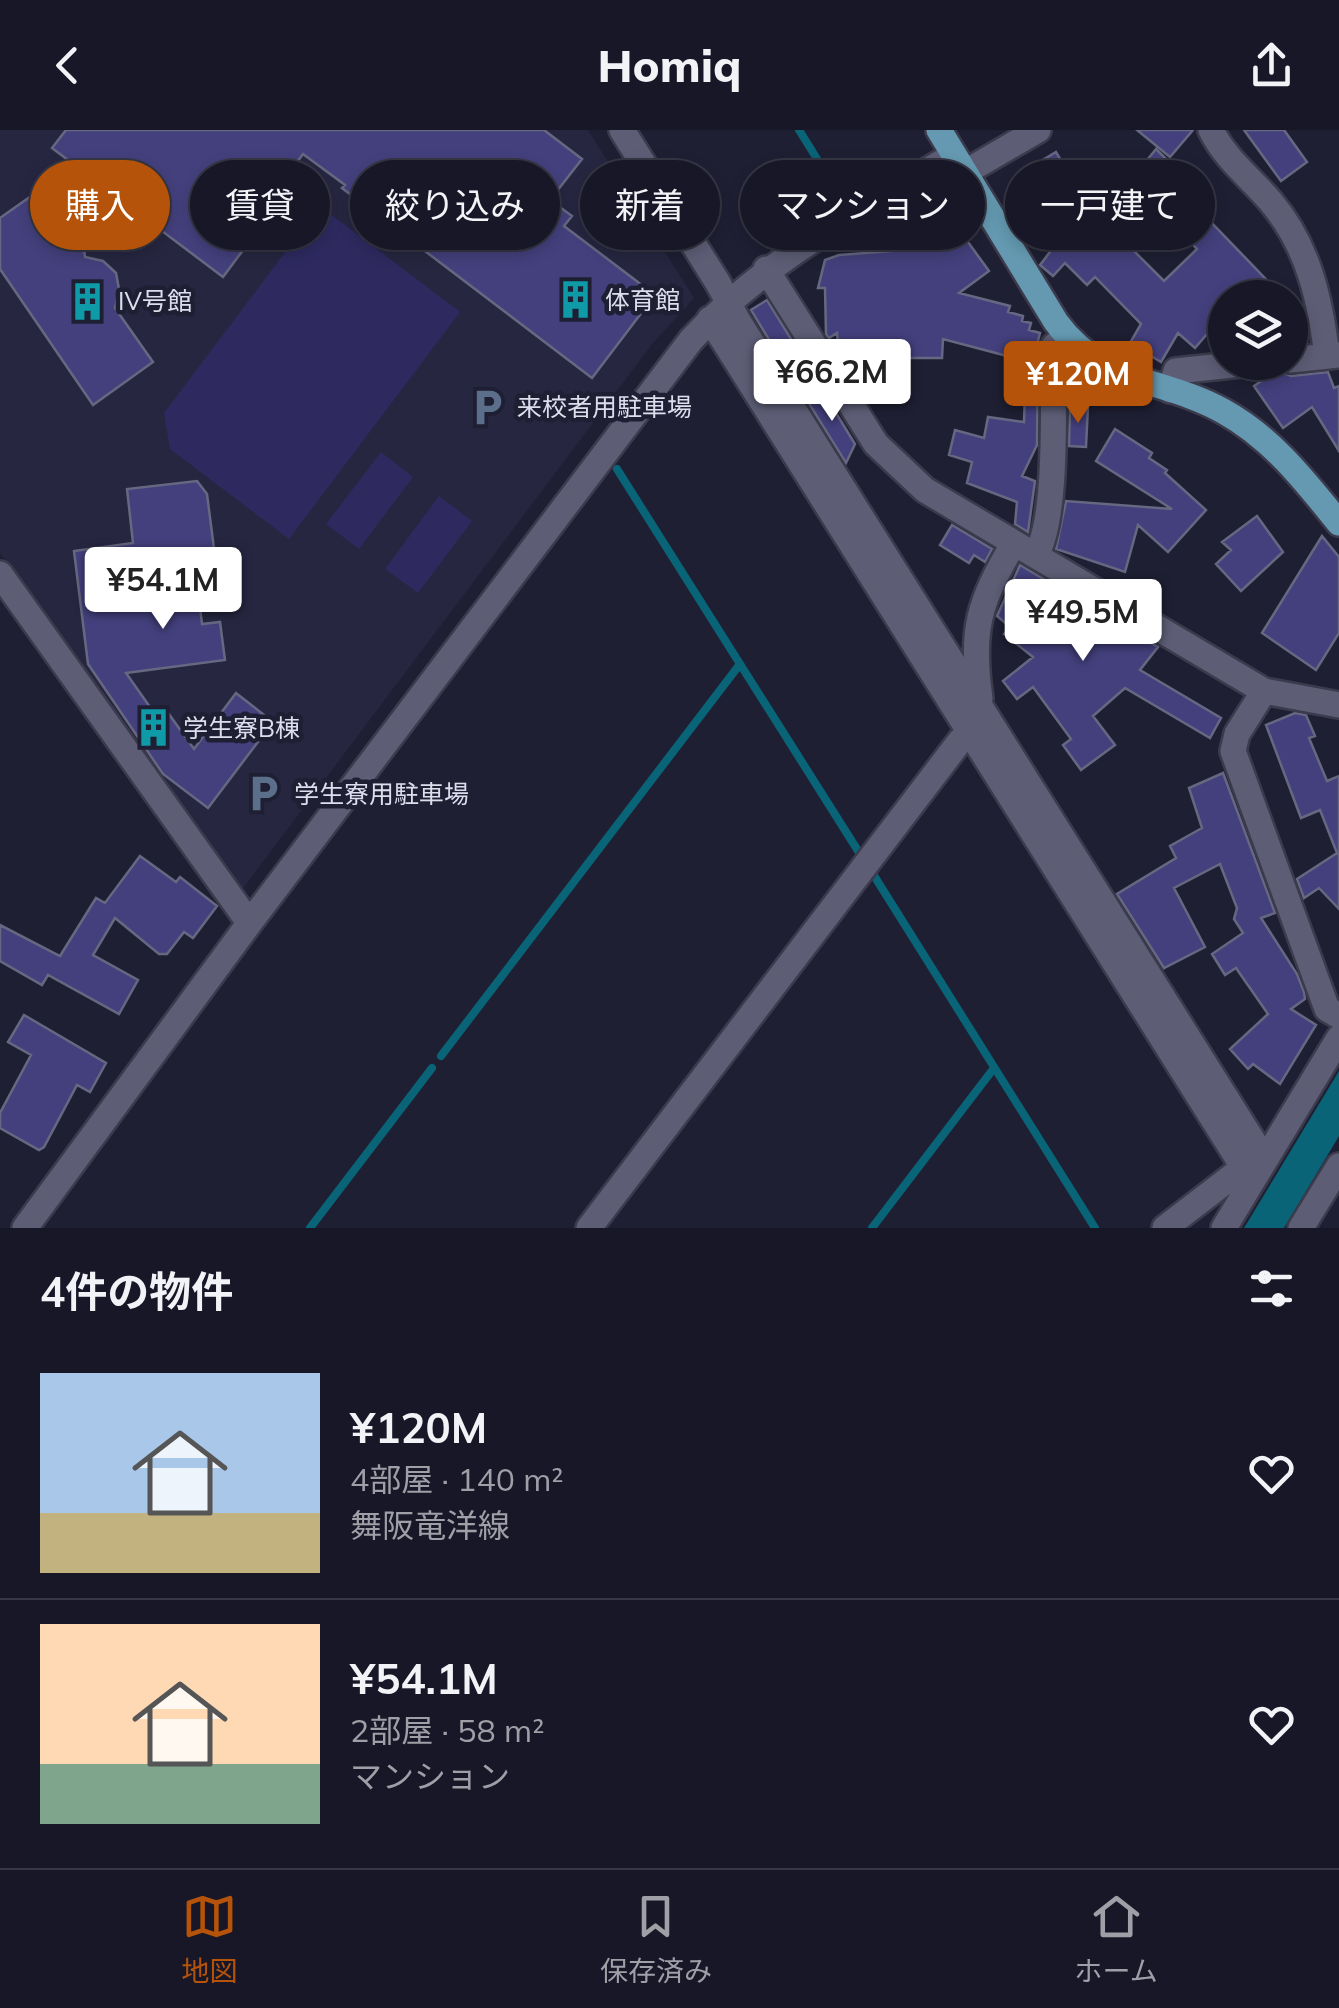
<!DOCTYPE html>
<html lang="ja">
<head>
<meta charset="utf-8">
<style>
	:root { --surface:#171727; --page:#20202f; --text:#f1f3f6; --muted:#9e9fa7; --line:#363644; --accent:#b45309 }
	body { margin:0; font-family:Mulish,"Noto Sans JP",sans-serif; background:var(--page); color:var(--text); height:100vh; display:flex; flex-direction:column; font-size:38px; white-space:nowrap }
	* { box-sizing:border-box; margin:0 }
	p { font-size:32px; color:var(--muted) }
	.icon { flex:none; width:55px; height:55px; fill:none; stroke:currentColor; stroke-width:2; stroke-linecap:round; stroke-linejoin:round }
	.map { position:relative; height:1098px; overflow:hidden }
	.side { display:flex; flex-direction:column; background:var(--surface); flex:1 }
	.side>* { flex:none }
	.banner { position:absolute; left:30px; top:30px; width:1280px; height:90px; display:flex; gap:20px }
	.fabs { position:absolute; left:1208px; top:150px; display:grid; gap:20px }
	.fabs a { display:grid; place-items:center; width:100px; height:100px; border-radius:50%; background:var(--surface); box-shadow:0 5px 15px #0003,0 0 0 2px var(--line); font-size:50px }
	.price { position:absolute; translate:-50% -85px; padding:0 22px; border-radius:10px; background:#fff; color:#222; font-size:32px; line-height:65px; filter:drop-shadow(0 2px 5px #0008) }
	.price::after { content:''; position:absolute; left:50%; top:60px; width:30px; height:22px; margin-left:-15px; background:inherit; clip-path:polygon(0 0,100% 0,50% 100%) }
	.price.on { background:var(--accent); color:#fff }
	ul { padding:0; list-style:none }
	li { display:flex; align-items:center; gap:30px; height:250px; padding:0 40px }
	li+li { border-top:2px solid var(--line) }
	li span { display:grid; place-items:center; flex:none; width:280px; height:200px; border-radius:0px; color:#555 }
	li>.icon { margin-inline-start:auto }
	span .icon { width:120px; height:120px; fill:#fffc; stroke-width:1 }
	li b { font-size:42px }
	h2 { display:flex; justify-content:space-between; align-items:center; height:120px; padding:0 40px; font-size:42px }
	.pill { padding:0 35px; border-radius:45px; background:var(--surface); box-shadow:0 5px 15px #0003,0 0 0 2px var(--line); font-size:35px; line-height:90px }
	.pill.on { background:var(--accent); color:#fff }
	header { display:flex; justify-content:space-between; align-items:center; height:130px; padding:0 40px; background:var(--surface); font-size:45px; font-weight:800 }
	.tab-bar { display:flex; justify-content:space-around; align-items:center; height:140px; border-top:2px solid var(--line); background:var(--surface); font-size:28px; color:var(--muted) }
	.tab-bar a { display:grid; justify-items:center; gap:5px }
	.tab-bar .on { color:var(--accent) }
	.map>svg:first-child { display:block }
	.built { fill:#262641 }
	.green { fill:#2e2a60 }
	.water { fill:#086476 }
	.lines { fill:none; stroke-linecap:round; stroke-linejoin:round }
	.stream { stroke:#086476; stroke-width:8 }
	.building { fill:#43407d; stroke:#666780; stroke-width:2.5; fill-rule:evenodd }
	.minor-casing { stroke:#3c3b4d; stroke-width:30 }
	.major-casing { stroke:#3c3b4d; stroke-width:30 }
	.minor { stroke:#5d5e76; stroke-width:25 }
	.major { stroke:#6499b1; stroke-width:25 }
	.labels { text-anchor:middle; stroke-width:9; stroke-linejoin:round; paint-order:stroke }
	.poi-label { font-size:25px; fill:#dddeec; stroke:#1f1f34; text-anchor:start }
</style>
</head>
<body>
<header><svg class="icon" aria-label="back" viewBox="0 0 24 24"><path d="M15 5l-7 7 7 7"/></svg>Homiq<svg class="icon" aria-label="share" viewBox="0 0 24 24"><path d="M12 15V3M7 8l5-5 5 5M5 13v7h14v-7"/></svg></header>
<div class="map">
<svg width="1339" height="1098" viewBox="0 0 1339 1098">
	<rect width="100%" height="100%" fill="#1f1f34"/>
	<path class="built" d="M0 0H588L694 168 653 213 241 761 0 423Z"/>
	<path class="green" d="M320 76 460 182 289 409 170 319 164 283Z
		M381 322 413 347 359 419 326 394Z
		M439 366 472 391 418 463 385 439Z"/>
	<path class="water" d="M1339 941V1006L1284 1098H1244Z"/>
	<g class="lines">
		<path class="stream" d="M799 0 822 37
			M648 66 666 94
			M617 339 860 724
			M873 744 1095 1098
			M441 926 740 534
			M310 1098 432 938
			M872 1098 994 938"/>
	</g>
	<path class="building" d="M66 0H544L582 29 550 70 572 86 564 96 655 165 592 248 342 58 345 55 303 24 257 86 264 92 223 147 52 18Z
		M1137 0H1193L1170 27Z
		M1244 0H1284L1307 32 1281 51Z
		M1156 19 1207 70 1202 74 1213 86 1209 90 1284 168H1225V183L1195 218 1178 203 1161 232 1130 213 1141 194 1095 147 1087 155 1065 133 1053 146 1040 135 1059 110 1018 45 1056 22 1069 44 1101 31 1117 67ZM1162 83 1197 119 1164 151 1132 119Z
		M941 57 944 62 950 59 962 79 968 96 960 101 989 141 959 163 1010 176 1008 182 1023 186 1022 191 1031 193 1029 200 1040 203 1034 227H1038L1037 315 1022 346 1035 351 1028 402 1015 394 1017 372 967 353 972 332 949 325 955 300 984 308 988 287 1024 292 1026 231 943 209 942 228H904L905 233H883L882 224H839L837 203 829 208 826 204 825 158H818L825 130 839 125 919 119 901 80Z
		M34 64 64 106 82 104 85 127 103 131 116 143 119 159 115 178 153 232 93 275 0 139V88Z
		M767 170 801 225 785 236 751 180Z
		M1277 240 1291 246 1328 242 1334 258 1339 256V321L1312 277 1283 298 1254 256Z
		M822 260 855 314 846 333 806 269Z
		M1070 275 1088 276 1086 317 1069 316Z
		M1115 299 1152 323 1149 328 1167 340 1165 343 1206 380 1168 422 1138 395 1125 442 1056 419 1066 371 1172 379 1096 331Z
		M197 351 207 364 217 442 196 444 202 494 220 492 225 530 126 543 157 587 166 580 194 619 236 563 273 592 208 678 163 644 88 534 74 421 133 413 127 359Z
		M1257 386 1283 422 1241 461 1216 434 1231 420 1222 412Z
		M952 395 992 419 985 432 974 425 969 433 940 415Z
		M1322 406 1339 427V503L1316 540 1262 503Z
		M1020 435 1158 517 1140 540 1221 588 1210 608 1125 558 1093 586 1115 615 1081 640 1063 615 1071 609 1033 557 1017 569 1003 551 1033 527 1004 504 1010 497 997 486Z
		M1295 583 1306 585 1315 606 1309 608 1327 651 1339 646V779L1319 758 1304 768 1297 749 1337 723 1320 680 1301 688 1266 595Z
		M1223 643 1275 783 1261 788 1297 844 1304 862 1305 869 1291 879 1316 895 1280 954 1253 934 1248 939 1230 919 1268 884 1236 838 1225 845 1212 824 1243 803 1234 789 1237 778 1220 734 1174 758 1205 817 1164 838 1117 764 1176 728 1170 716 1202 698 1189 658Z
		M140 726 176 752 180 747 217 776 193 808 184 802 167 824H159L115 788 93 825 138 850 119 884 48 845 42 855 0 831V795L60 826 96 768 105 773Z
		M24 885 106 933 90 962 77 955 44 1017 39 1020 0 998V983L31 925 8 912Z"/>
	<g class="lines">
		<defs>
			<path id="minor" d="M622 0 718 153 738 191 1265 1030
				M1211 0C1226 30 1250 47 1271 72 1309 117 1320 170 1327 226
				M964 43 1038 0
				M766 139 876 314 925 360 1264 561 1339 575
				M710 189 1252 1051
				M1290 230 1339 225
				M1170 260 1176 241 1260 232
				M1036 425C1059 385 1052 267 1054 216L1066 206
				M0 444 243 784 251 791
				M1264 561 1237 604 1233 621 1327 879 1339 886
				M980 568C970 500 979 472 1014 413
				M25 1098 251 791 691 210C766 129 860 81 954 25
				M589 1098 960 611 971 604
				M1165 1098 1243 1038
				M1224 1098 1339 908
				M1301 1098 1339 1036"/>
			<path id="major" d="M939 0 1056 192C1102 255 1161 247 1223 281 1272 308 1304 350 1339 393"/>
		</defs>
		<use href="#minor" class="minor-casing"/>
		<use href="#major" class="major-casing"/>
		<use href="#minor" class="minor"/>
		<use href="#major" class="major"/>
	</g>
	<defs>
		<symbol id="building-bare" viewBox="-9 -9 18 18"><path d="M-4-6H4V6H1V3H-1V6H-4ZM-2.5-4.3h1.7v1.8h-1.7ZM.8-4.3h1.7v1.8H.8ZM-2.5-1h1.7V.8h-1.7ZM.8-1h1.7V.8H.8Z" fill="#0f9aa8" stroke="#1f1f34" stroke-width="2.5" paint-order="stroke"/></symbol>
		<symbol id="parking-bare" viewBox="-9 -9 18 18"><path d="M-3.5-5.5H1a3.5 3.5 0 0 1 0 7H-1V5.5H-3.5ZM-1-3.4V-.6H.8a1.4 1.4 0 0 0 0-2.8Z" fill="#5c6f8a" stroke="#1f1f34" stroke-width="2.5" paint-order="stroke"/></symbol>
	</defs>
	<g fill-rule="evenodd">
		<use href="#building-bare" x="548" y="142" width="55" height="55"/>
		<use href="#building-bare" x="60" y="144" width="55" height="55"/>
		<use href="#parking-bare" x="460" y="250" width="55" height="55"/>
		<use href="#building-bare" x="126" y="570" width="55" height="55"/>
		<use href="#parking-bare" x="236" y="636" width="55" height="55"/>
	</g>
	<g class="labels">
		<g class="poi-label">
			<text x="605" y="179">体育館</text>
			<text x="118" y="180">IV号館</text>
			<text x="517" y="286">来校者用駐車場</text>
			<text x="183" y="607">学生寮B棟</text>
			<text x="294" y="673">学生寮用駐車場</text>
		</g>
	</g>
</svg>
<div class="fabs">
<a><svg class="icon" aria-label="layers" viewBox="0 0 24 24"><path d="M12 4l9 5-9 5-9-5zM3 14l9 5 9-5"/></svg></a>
</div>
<b class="price" style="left:832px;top:294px">¥66.2M</b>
<b class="price on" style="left:1078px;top:296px">¥120M</b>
<b class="price" style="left:163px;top:502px">¥54.1M</b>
<b class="price" style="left:1083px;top:534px">¥49.5M</b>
<div class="banner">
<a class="pill on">購入</a>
<a class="pill">賃貸</a>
<a class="pill">絞り込み</a>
<a class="pill">新着</a>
<a class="pill">マンション</a>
<a class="pill">一戸建て</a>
</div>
</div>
<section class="side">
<h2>4件の物件<svg class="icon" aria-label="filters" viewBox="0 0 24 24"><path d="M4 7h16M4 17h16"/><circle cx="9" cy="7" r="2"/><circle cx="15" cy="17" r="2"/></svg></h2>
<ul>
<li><span style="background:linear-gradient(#a9c7e8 70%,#c2b280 0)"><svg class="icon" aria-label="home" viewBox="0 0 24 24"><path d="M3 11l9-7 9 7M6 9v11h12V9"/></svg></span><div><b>¥120M</b><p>4部屋 · 140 m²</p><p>舞阪竜洋線</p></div><svg class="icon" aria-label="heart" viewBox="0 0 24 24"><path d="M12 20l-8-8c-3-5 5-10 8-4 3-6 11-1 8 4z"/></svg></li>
<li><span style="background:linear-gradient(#ffd9b3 70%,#7fa58c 0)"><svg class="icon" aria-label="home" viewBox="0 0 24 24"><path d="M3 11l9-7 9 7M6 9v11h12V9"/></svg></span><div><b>¥54.1M</b><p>2部屋 · 58 m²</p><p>マンション</p></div><svg class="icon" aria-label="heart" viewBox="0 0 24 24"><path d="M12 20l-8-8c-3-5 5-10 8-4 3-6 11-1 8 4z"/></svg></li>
</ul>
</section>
<nav class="tab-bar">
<a class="on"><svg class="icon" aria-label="map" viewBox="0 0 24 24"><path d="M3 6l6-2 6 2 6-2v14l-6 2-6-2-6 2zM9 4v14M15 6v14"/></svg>地図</a>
<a><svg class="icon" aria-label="saved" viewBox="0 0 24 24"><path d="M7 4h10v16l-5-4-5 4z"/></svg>保存済み</a>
<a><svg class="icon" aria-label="home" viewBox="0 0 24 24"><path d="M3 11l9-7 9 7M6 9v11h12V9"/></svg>ホーム</a>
</nav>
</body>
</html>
